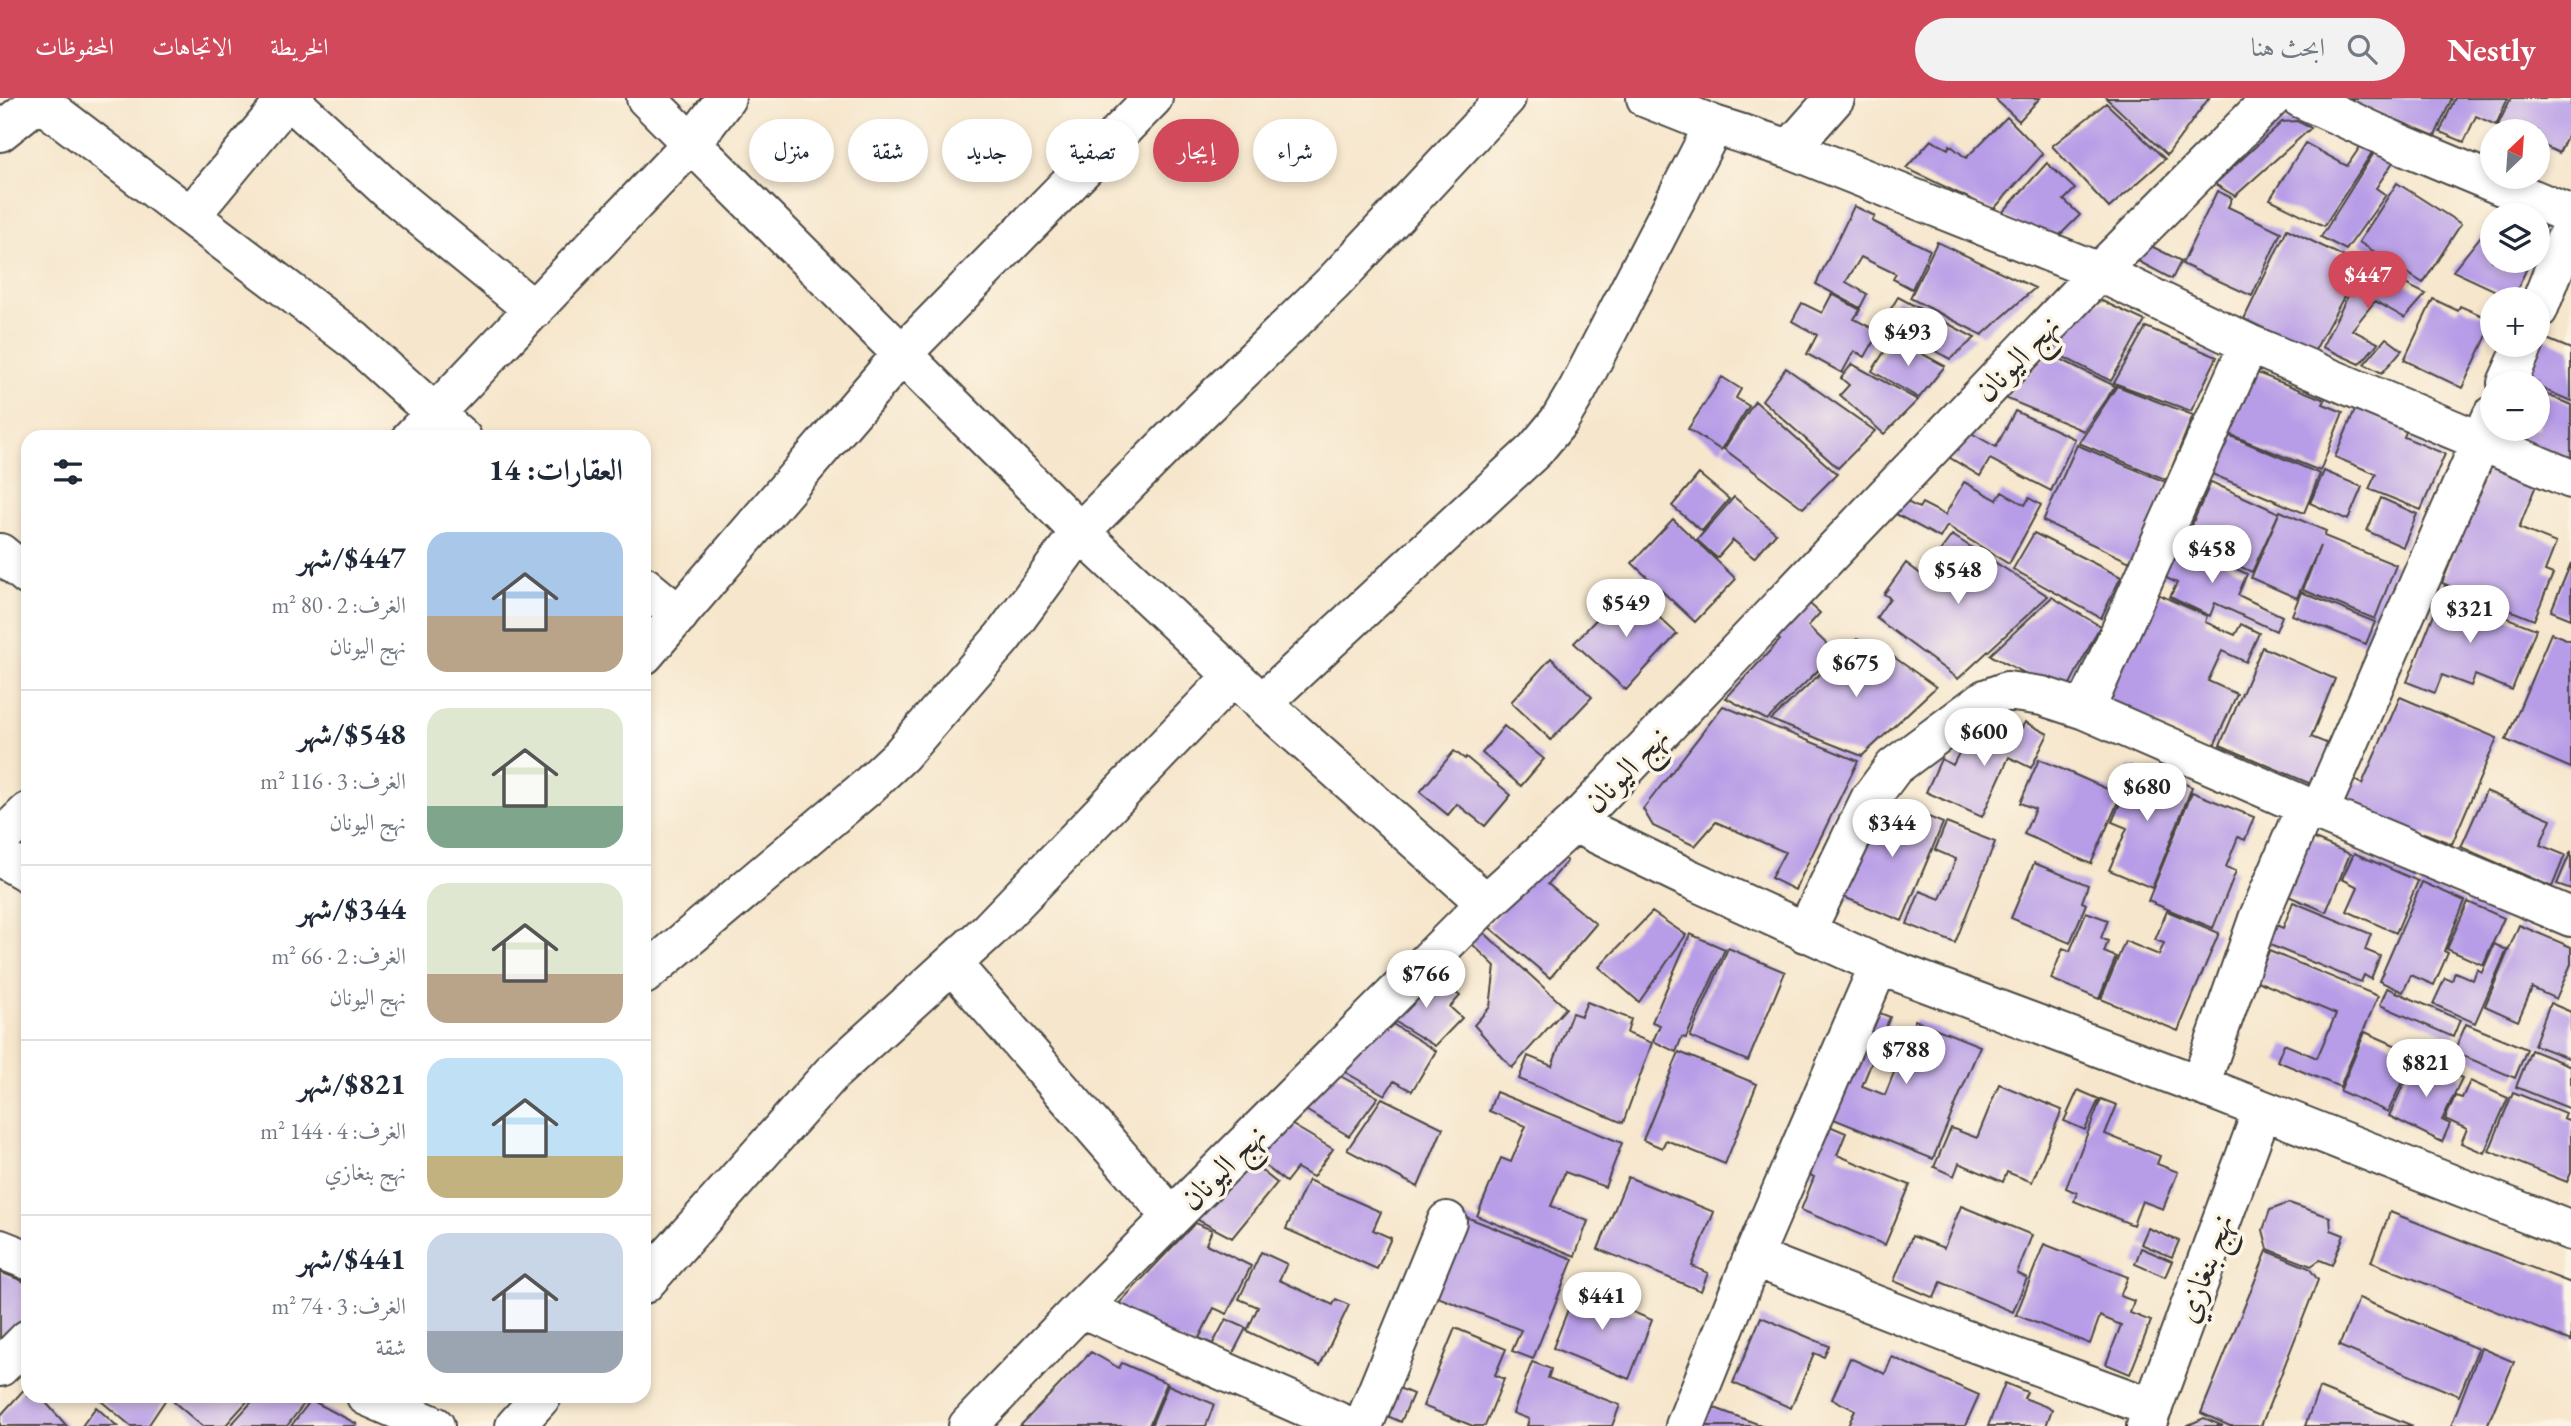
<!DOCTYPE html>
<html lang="ar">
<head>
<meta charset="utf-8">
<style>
	:root { --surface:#fff; --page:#f2f2f3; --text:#1f2937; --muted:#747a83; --line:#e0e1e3; --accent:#d1495b }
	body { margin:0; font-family:"EB Garamond",Amiri,serif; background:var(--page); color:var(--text); direction:rtl; height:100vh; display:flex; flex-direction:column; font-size:26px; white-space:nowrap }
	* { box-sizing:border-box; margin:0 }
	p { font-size:23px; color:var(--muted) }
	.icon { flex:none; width:38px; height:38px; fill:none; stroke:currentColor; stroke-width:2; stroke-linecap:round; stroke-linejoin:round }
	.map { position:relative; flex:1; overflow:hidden; direction:ltr }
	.drawer { position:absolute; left:21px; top:332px; width:630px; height:973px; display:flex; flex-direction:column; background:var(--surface); border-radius:21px; box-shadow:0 4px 10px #0003; direction:rtl }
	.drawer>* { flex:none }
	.banner { position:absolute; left:672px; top:21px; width:665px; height:63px; direction:rtl; display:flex; gap:14px }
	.needle { width:46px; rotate:25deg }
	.fabs { position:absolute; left:2480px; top:21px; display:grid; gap:14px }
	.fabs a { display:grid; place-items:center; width:70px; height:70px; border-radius:50%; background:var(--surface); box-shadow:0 4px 10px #0003; font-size:35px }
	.price { position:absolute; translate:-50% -60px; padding:0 16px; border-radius:24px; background:#fff; color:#222; font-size:23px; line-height:46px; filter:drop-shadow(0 2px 4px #0008) }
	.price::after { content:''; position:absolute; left:50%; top:42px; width:21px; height:16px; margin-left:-10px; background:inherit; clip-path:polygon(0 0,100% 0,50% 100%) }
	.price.current { background:var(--accent); color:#fff }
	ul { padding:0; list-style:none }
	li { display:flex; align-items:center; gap:21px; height:175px; padding:0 28px }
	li+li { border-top:2px solid var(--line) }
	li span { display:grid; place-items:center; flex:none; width:196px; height:140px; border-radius:21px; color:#555 }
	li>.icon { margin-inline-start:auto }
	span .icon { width:84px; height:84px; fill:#fffc; stroke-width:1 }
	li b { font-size:30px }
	h2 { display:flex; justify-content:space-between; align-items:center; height:84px; padding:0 28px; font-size:30px }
	.pill { padding:0 24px; border-radius:32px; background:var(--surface); box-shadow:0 4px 10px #0003; font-size:24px; line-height:63px }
	.pill.current { background:var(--accent); color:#fff }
	header { display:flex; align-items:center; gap:42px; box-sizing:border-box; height:98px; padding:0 35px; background:var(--accent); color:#fff }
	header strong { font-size:33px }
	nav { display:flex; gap:38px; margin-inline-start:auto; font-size:24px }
	.search { width:490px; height:63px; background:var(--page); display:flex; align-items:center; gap:18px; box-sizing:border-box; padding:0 24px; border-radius:38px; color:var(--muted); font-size:26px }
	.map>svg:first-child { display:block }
	.building { fill:#b79ce7 }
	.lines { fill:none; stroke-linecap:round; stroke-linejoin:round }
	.minor-casing { stroke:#494743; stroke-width:42 }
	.minor { stroke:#fff; stroke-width:38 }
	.labels { text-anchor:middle; stroke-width:7; stroke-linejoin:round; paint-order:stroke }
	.street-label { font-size:32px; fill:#2b2b2b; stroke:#fcf5e5 }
</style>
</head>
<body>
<header>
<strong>Nestly</strong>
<div class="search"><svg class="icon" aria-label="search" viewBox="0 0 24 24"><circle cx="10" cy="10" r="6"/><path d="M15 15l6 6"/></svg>ابحث هنا</div>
<nav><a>الخريطة</a><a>الاتجاهات</a><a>المحفوظات</a></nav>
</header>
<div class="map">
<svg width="2571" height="1328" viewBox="0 0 2571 1328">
	<rect width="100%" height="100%" fill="#fcf5e5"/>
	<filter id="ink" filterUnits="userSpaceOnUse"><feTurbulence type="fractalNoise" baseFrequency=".0143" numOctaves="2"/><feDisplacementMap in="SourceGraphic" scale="14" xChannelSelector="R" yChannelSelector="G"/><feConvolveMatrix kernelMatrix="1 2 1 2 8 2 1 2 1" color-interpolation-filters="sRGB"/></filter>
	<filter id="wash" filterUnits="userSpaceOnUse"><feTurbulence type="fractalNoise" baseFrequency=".00686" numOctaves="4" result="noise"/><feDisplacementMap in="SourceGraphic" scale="28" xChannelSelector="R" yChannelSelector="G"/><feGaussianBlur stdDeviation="1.57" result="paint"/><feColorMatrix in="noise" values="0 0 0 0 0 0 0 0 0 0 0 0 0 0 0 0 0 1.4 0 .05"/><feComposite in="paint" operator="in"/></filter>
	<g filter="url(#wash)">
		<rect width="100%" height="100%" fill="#f6e6cc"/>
		<g id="blocks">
			<path class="building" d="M1994 0H2040L2019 23Z
				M2106 0H2209L2167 57Z
				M2343 0H2452L2435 38Z
				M2455 0H2508L2496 27 2476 18 2464 44 2440 34Z
				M2511 0H2571V30L2559 55 2538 45V33H2511L2498 27Z
				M2106 5 2165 61 2109 110 2052 48Z
				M2007 19 2043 56 1993 112 1906 70 1931 42 1948 51 1950 47 1966 60Z
				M2297 23 2311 30 2235 98 2215 86 2282 24Z
				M2305 45 2347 68 2362 46 2373 53 2324 128 2270 101Z
				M2375 53 2393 64 2376 90 2386 97 2346 152 2321 139Z
				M2047 65 2075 91 2064 102 2080 117 2052 145 2001 116Z
				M2397 85 2461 126 2423 185 2359 144Z
				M2217 93 2232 100 2228 109 2281 134 2252 198 2182 166Z
				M1854 108 1875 118 1872 123 1930 152 1912 191 1893 181 1896 176 1861 159 1846 184 1867 196 1860 210 1816 186Z
				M2504 108 2524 117H2497Z
				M2538 123 2546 127 2538 146Z
				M2492 124V163H2530L2513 201 2453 173Z
				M2287 131 2361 167 2314 254 2244 221Z
				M1937 144 2035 190 1982 237 1910 200Z
				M2147 146 2181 163 2172 181 2138 163Z
				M2364 166 2426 196 2405 220 2375 203 2352 232 2378 245 2360 266 2322 249Z
				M1832 196 1860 212 1854 221 1879 234 1865 259 1854 253 1842 275 1807 256 1817 237 1792 223 1802 205 1822 215Z
				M1898 199 1975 240 1950 261 1883 224Z
				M2433 201 2458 213 2460 208 2492 222V227L2462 290 2404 262Z
				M2102 203 2145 223 2111 283 2049 252 2087 206Z
				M2146 229 2217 259 2191 313 2114 285Z
				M2542 239 2571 251V303L2538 289V285L2524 283Z
				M1893 240 1945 268 1919 300 1872 273Z
				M2386 240 2402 252 2382 275 2364 266Z
				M2048 255 2115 288 2084 333 2005 300Z
				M1852 266 1918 302 1884 336 1840 297 1849 287 1841 280Z
				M1786 270 1875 333 1838 370 1762 302Z
				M2255 274 2325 302 2323 306 2343 314 2320 373 2229 336Z
				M1722 279 1741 291 1736 300 1749 308 1721 352 1688 331Z
				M2117 288 2193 317 2167 382 2079 345Z
				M2538 293 2571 307V369L2500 331H2538Z
				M1755 303 1837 376 1803 410 1724 351Z
				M2356 309 2407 331 2404 339 2445 356 2421 412 2369 391 2376 376 2335 359Z
				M2015 313 2075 341 2051 393 1990 361 1980 378 1942 355 1962 330 1996 349Z
				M2228 337 2320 376 2304 415 2212 376Z
				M2077 347 2168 385 2134 466 2043 423Z
				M2489 368 2536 387 2519 430 2556 445 2545 473 2553 476 2534 522 2442 485Z
				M2324 373 2362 389 2348 422 2310 405Z
				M1699 376 1729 401 1702 433 1672 408Z
				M1964 384 1997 402 2002 394 2025 407 2029 400 2041 407 2009 466 1947 428 1940 440 1894 415 1901 401 1919 410 1922 405 1945 417Z
				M2211 384 2279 415 2252 474 2184 444Z
				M1734 399 1776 435 1754 460 1733 442 1717 460 1697 442Z
				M2381 400 2417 416 2403 449 2367 433Z
				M2280 413 2326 433 2324 438 2396 467 2375 521 2303 492 2320 448 2297 500 2251 480Z
				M1673 421 1736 481 1695 524 1632 465Z
				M2034 435 2121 479 2101 520 2013 471Z
				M1952 437 2048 498 1958 581 1876 520 1890 500 1884 496 1906 465 1922 477Z
				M2176 442 2247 476 2238 497 2282 518 2276 533 2215 505 2210 518 2170 499 2177 485 2160 477Z
				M2571 465V521L2551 513Z
				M2445 488 2474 500 2471 506 2536 531 2512 592 2475 577 2471 588 2442 577 2435 595 2407 584Z
				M1627 489 1677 536 1626 592 1574 545Z
				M2153 494 2207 518 2205 524 2235 537 2241 526 2259 535 2246 564 2222 553 2208 583 2237 596 2213 650 2106 602Z
				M2301 494 2375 524 2366 546 2292 517Z
				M1801 498 1820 515 1808 528 1836 555 1767 622 1726 600 1780 542 1769 532Z
				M2052 499 2100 528 2065 596 1990 557Z
				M2551 535 2571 543V670L2506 642Z
				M1857 541 1870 549 1874 545 1936 589 1862 658 1771 622Z
				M2262 549 2335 581 2311 639 2336 649 2318 689 2220 647Z
				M1551 560 1592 599 1551 642 1511 604Z
				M2400 599 2497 640 2452 746 2424 735 2420 746 2332 709 2346 678 2362 686Z
				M1723 608 1858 663 1795 792 1771 780 1785 754 1716 724 1695 748 1653 728 1643 711Z
				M2025 624 2048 636 2031 670 2009 659 1982 719 1926 694 1941 661 1953 667 1959 655 1969 646H1983L1988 632 2015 642Z
				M1504 628 1544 661 1521 688 1482 655Z
				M1454 653 1465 661 1466 659 1511 697 1485 728 1457 706 1448 717 1420 694Z
				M2039 661 2121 697 2091 766 2024 736 2035 711 2020 705Z
				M2130 668 2149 676 2151 671 2192 689 2152 790 2109 772 2127 730 2112 724 2125 693 2120 691Z
				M2486 693 2551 721 2540 747 2565 757 2552 789 2461 749Z
				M2192 694 2254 719 2245 742 2238 739 2226 769 2236 773 2213 830 2148 803Z
				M1881 699 1943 725 1902 823 1841 798Z
				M1946 725 1995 744 1955 845 1907 826 1920 793 1940 801 1956 761 1935 752Z
				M2303 736 2350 756 2326 814 2279 794Z
				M1553 750 1567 763 1548 786 1596 826 1550 880 1488 828Z
				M2571 753V791L2557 786Z
				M2354 755 2418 783 2396 835 2347 813 2358 789 2342 781Z
				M2034 765 2088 787 2082 804 2086 806 2070 845 2011 820Z
				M2422 784 2465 803 2444 853 2448 855 2434 887 2411 877 2403 894 2379 883Z
				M2293 804 2371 836 2365 852 2380 858 2371 881 2364 877 2361 884 2255 841 2263 822 2283 830Z
				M2468 804 2504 820 2483 867 2447 851Z
				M2167 813 2219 835 2178 933 2101 901 2125 843 2159 857 2164 845 2155 842Z
				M1652 814 1686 837 1639 904 1599 869Z
				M2086 814 2108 822 2101 840 2108 843 2104 854 2116 859 2099 901 2051 881 2063 850 2070 853Z
				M2519 827 2571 849V866L2556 901 2532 890 2518 923 2485 908Z
				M1479 830 1566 910 1512 970 1474 927 1490 909 1495 868 1468 842Z
				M1690 836 1725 851 1686 940 1682 939 1676 954 1653 943 1660 927 1652 924Z
				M2494 846 2507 852 2475 925 2433 906 2445 880 2452 883 2455 874 2473 882 2477 871 2482 874Z
				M1728 850 1785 874 1748 963 1690 939Z
				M2269 853 2378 898 2340 989 2277 963 2284 946 2317 960 2336 916 2257 883Z
				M1427 874 1460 898 1450 909 1462 920 1435 948 1383 916Z
				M2387 890 2460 922 2453 939 2380 907Z
				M1587 904 1631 921 1627 935 1652 945 1623 1025 1519 981 1528 958 1552 968 1572 915 1581 918Z
				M2550 905 2571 914V961L2534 947Z
				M1870 911 1890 919 1862 988 1885 997 1915 922 1980 948 1933 1061 1826 1018Z
				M1383 920 1436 953 1412 993 1394 983 1385 997 1338 970Z
				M2466 926 2527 951 2515 980 2454 954Z
				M2365 934 2415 956 2388 1014 2340 993Z
				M2531 952 2571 968V1011L2516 989Z
				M1679 954 1757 986 1725 1066 1666 1042 1662 1050 1643 1042Z
				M2416 959 2462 980 2442 1022 2450 1026 2442 1044 2389 1018Z
				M1335 975 1378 999 1349 1038 1304 1011Z
				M2470 983 2508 1000 2484 1055 2461 1045 2467 1031 2445 1021 2455 998 2462 1000Z
				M1999 986 2062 1012 2032 1084 2007 1074 2003 1084 1959 1065 1954 1078 1934 1069 1951 1030 1977 1040Z
				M2078 992 2099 1001 2085 1032 2064 1023Z
				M1496 994 1622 1045 1605 1089 1565 1074 1551 1108 1588 1123 1575 1158 1477 1118 1501 1060 1511 1064 1526 1028 1489 1013Z
				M2513 994 2565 1015 2563 1020 2571 1023V1075L2567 1084 2489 1053Z
				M1382 1000 1443 1030 1418 1089 1347 1052Z
				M2101 1001 2117 1007 2105 1036 2160 1058 2157 1066 2178 1074 2163 1111 2142 1103 2133 1127 2074 1103 2077 1095 2066 1090Z
				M1820 1024 1846 1035 1837 1057 1910 1087 1885 1147 1801 1112 1814 1079 1808 1076Z
				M1289 1025 1333 1051 1313 1079 1297 1070 1286 1084 1256 1061Z
				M1248 1062 1277 1085 1232 1140 1196 1121Z
				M1628 1079 1714 1114 1692 1168 1708 1175 1701 1193 1598 1151Z
				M1308 1082 1381 1114 1373 1132 1391 1140 1377 1171 1286 1131Z
				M2289 1105 2330 1119 2331 1132 2344 1137 2332 1167 2320 1162 2311 1168 2268 1151 2263 1132 2270 1112Z
				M1961 1108 2032 1137 2017 1175 2027 1180 2013 1214 1941 1184 1934 1200 1894 1183 1912 1138 1944 1150Z
				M2390 1114 2571 1185V1243L2371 1164Z
				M1456 1115 1573 1161 1533 1261 1512 1253 1521 1232 1425 1194Z
				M1195 1125 1212 1132 1206 1146 1251 1168 1227 1216 1214 1210 1199 1240 1211 1245 1208 1253 1110 1215Z
				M2148 1130 2179 1143 2172 1159 2141 1146Z
				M2044 1146 2128 1179 2120 1198 2134 1203 2130 1215 2151 1223 2130 1276 2106 1266 2121 1227 2100 1218 2090 1246 2016 1217Z
				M2141 1150 2172 1163 2165 1179 2135 1166Z
				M2267 1153 2309 1170 2318 1182 2261 1328H2230L2201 1315Z
				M1261 1154 1287 1166 1279 1182 1333 1207 1336 1201 1349 1207 1320 1268 1247 1233 1258 1209 1239 1201Z
				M0 1174 28 1185V1216L2 1242 0 1241Z
				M1578 1186 1611 1199 1609 1204 1652 1222 1629 1281 1553 1250Z
				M2359 1200 2478 1251 2459 1298 2339 1248Z
				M1761 1219 1829 1248 1824 1259 1814 1255 1791 1310 1733 1285Z
				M1226 1221 1246 1230 1230 1261 1210 1251Z
				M1455 1230 1506 1251 1495 1277 1504 1281 1485 1328H1473L1423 1308Z
				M2481 1250 2514 1264 2487 1328H2451Z
				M1091 1254 1119 1270 1122 1265 1167 1285 1149 1328H1020Z
				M1892 1259 1979 1297 1965 1328H1848L1855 1312 1832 1301 1850 1260 1885 1276Z
				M1532 1264 1551 1271 1548 1280 1620 1307 1612 1328H1527L1529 1321 1513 1315Z
				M1387 1285 1413 1296 1401 1324 1376 1313Z
				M2005 1285 2027 1294 2024 1300 2052 1311 2046 1328H1988Z
				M28 1287V1298H40L67 1328H0V1318Z
				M1168 1287 1214 1306 1206 1328H1151Z
				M2319 1290 2413 1328H2305Z
				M95 1298H168L148 1328H131Z
				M178 1298H252L225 1328H202L174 1304Z
				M257 1298H297L306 1303 287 1328H230Z
				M311 1302 357 1326 355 1328H291Z
				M1696 1303 1763 1328H1687Z
				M96 1309 117 1328H82Z
				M2204 1320 2223 1328H2186Z"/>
		</g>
	</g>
	<g filter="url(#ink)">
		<use href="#blocks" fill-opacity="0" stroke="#494743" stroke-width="2"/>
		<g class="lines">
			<defs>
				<path id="minor" d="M288 0 389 93 534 212
					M646 0 1080 434 1262 605 1486 805
					M1646 0 1714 27
					M2300 0 2401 46 2571 117
					M0 34 39 3 355 243 462 340
					M1790 51 1835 0
					M191 117 288 0
					M2538 212 2571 128
					M2507 285 2524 247
					M411 340 692 45 726 0
					M0 455 28 478
					M644 488 679 517
					M644 557 903 255 1153 0
					M1262 605 1535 352 1559 323 1578 291 1714 27 1790 51 2099 174 2249 246 2571 381
					M2085 612 2249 246
					M2319 714 2492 318
					M1574 725 1690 781 1879 867 2200 987 2571 1133
					M0 741 28 714
					M0 759 28 775
					M1805 835 1870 701 1894 669 1985 601 2007 593 2042 598 2085 612 2319 714 2571 819
					M952 866 1172 1119
					M644 877 866 690 901 657 1003 539 1080 434 1172 341 1333 185 1506 0
					M2200 987 2258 821 2306 708
					M0 1151 28 1162
					M1753 1159 1950 1236 2153 1310
					M644 1186 832 975 989 832 1233 578
					M1081 1210 1348 1328
					M0 1269 28 1241
					M366 1298 435 1328
					M515 1328 542 1298
					M968 1328 1081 1210 1486 805 1574 725 2099 174 2272 0
					M1363 1328 1447 1123
					M1685 1328 1753 1159 1879 867
					M2146 1328 2262 1013"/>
			</defs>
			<use href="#minor" class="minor-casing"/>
			<use href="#minor" class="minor"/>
		</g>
	</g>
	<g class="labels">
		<g class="street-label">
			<text transform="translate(2017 260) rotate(-46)" y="11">نهج اليونان</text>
			<text transform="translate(1626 671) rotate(-46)" y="11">نهج اليونان</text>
			<text transform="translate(1223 1069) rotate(-45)" y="11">نهج اليونان</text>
			<text transform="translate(2204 1170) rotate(-70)" y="11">نهج بنغازي</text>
		</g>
	</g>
</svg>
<div class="fabs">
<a><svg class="needle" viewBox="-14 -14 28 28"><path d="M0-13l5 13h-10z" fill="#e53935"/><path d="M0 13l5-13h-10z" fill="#747a83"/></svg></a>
<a><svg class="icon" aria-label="layers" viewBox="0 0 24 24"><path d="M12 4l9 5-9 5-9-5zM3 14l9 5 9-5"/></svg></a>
<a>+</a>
<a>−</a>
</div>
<b class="price current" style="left:2368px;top:213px">$447</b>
<b class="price" style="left:1908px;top:270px">$493</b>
<b class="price" style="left:2212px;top:487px">$458</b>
<b class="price" style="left:1958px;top:508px">$548</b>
<b class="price" style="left:1626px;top:541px">$549</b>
<b class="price" style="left:2470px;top:547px">$321</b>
<b class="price" style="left:1856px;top:601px">$675</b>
<b class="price" style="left:1984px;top:670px">$600</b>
<b class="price" style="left:2147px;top:725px">$680</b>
<b class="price" style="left:1892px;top:761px">$344</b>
<b class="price" style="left:1426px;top:912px">$766</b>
<b class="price" style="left:1906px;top:988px">$788</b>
<b class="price" style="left:2426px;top:1001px">$821</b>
<b class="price" style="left:1602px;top:1234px">$441</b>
<div class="banner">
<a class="pill">شراء</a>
<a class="pill current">إيجار</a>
<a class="pill">تصفية</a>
<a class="pill">جديد</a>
<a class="pill">شقة</a>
<a class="pill">منزل</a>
</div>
<section class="drawer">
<h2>العقارات: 14<svg class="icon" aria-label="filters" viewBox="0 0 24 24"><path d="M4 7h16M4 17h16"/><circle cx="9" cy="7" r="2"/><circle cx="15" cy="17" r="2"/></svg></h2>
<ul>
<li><span style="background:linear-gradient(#a9c7e8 60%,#b9a48a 0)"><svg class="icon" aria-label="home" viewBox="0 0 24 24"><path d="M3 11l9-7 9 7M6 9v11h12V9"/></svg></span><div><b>$447/شهر</b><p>الغرف: 2 · 80 m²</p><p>نهج اليونان</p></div></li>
<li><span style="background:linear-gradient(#dfe7d0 70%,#7fa58c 0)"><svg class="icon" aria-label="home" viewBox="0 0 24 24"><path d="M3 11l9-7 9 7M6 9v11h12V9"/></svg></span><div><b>$548/شهر</b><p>الغرف: 3 · 116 m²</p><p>نهج اليونان</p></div></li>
<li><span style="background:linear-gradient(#dfe7d0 65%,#b9a48a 0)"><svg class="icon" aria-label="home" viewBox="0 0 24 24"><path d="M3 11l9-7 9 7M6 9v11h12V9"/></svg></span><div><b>$344/شهر</b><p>الغرف: 2 · 66 m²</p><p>نهج اليونان</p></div></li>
<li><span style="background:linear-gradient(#bfe0f5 70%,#c2b280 0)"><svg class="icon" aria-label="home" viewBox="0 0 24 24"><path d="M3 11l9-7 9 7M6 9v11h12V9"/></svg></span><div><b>$821/شهر</b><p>الغرف: 4 · 144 m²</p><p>نهج بنغازي</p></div></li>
<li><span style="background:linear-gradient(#c9d6e8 70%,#9aa5b1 0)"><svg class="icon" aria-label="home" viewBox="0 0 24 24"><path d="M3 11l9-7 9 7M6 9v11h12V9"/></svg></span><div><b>$441/شهر</b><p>الغرف: 3 · 74 m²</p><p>شقة</p></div></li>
</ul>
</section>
</div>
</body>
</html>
